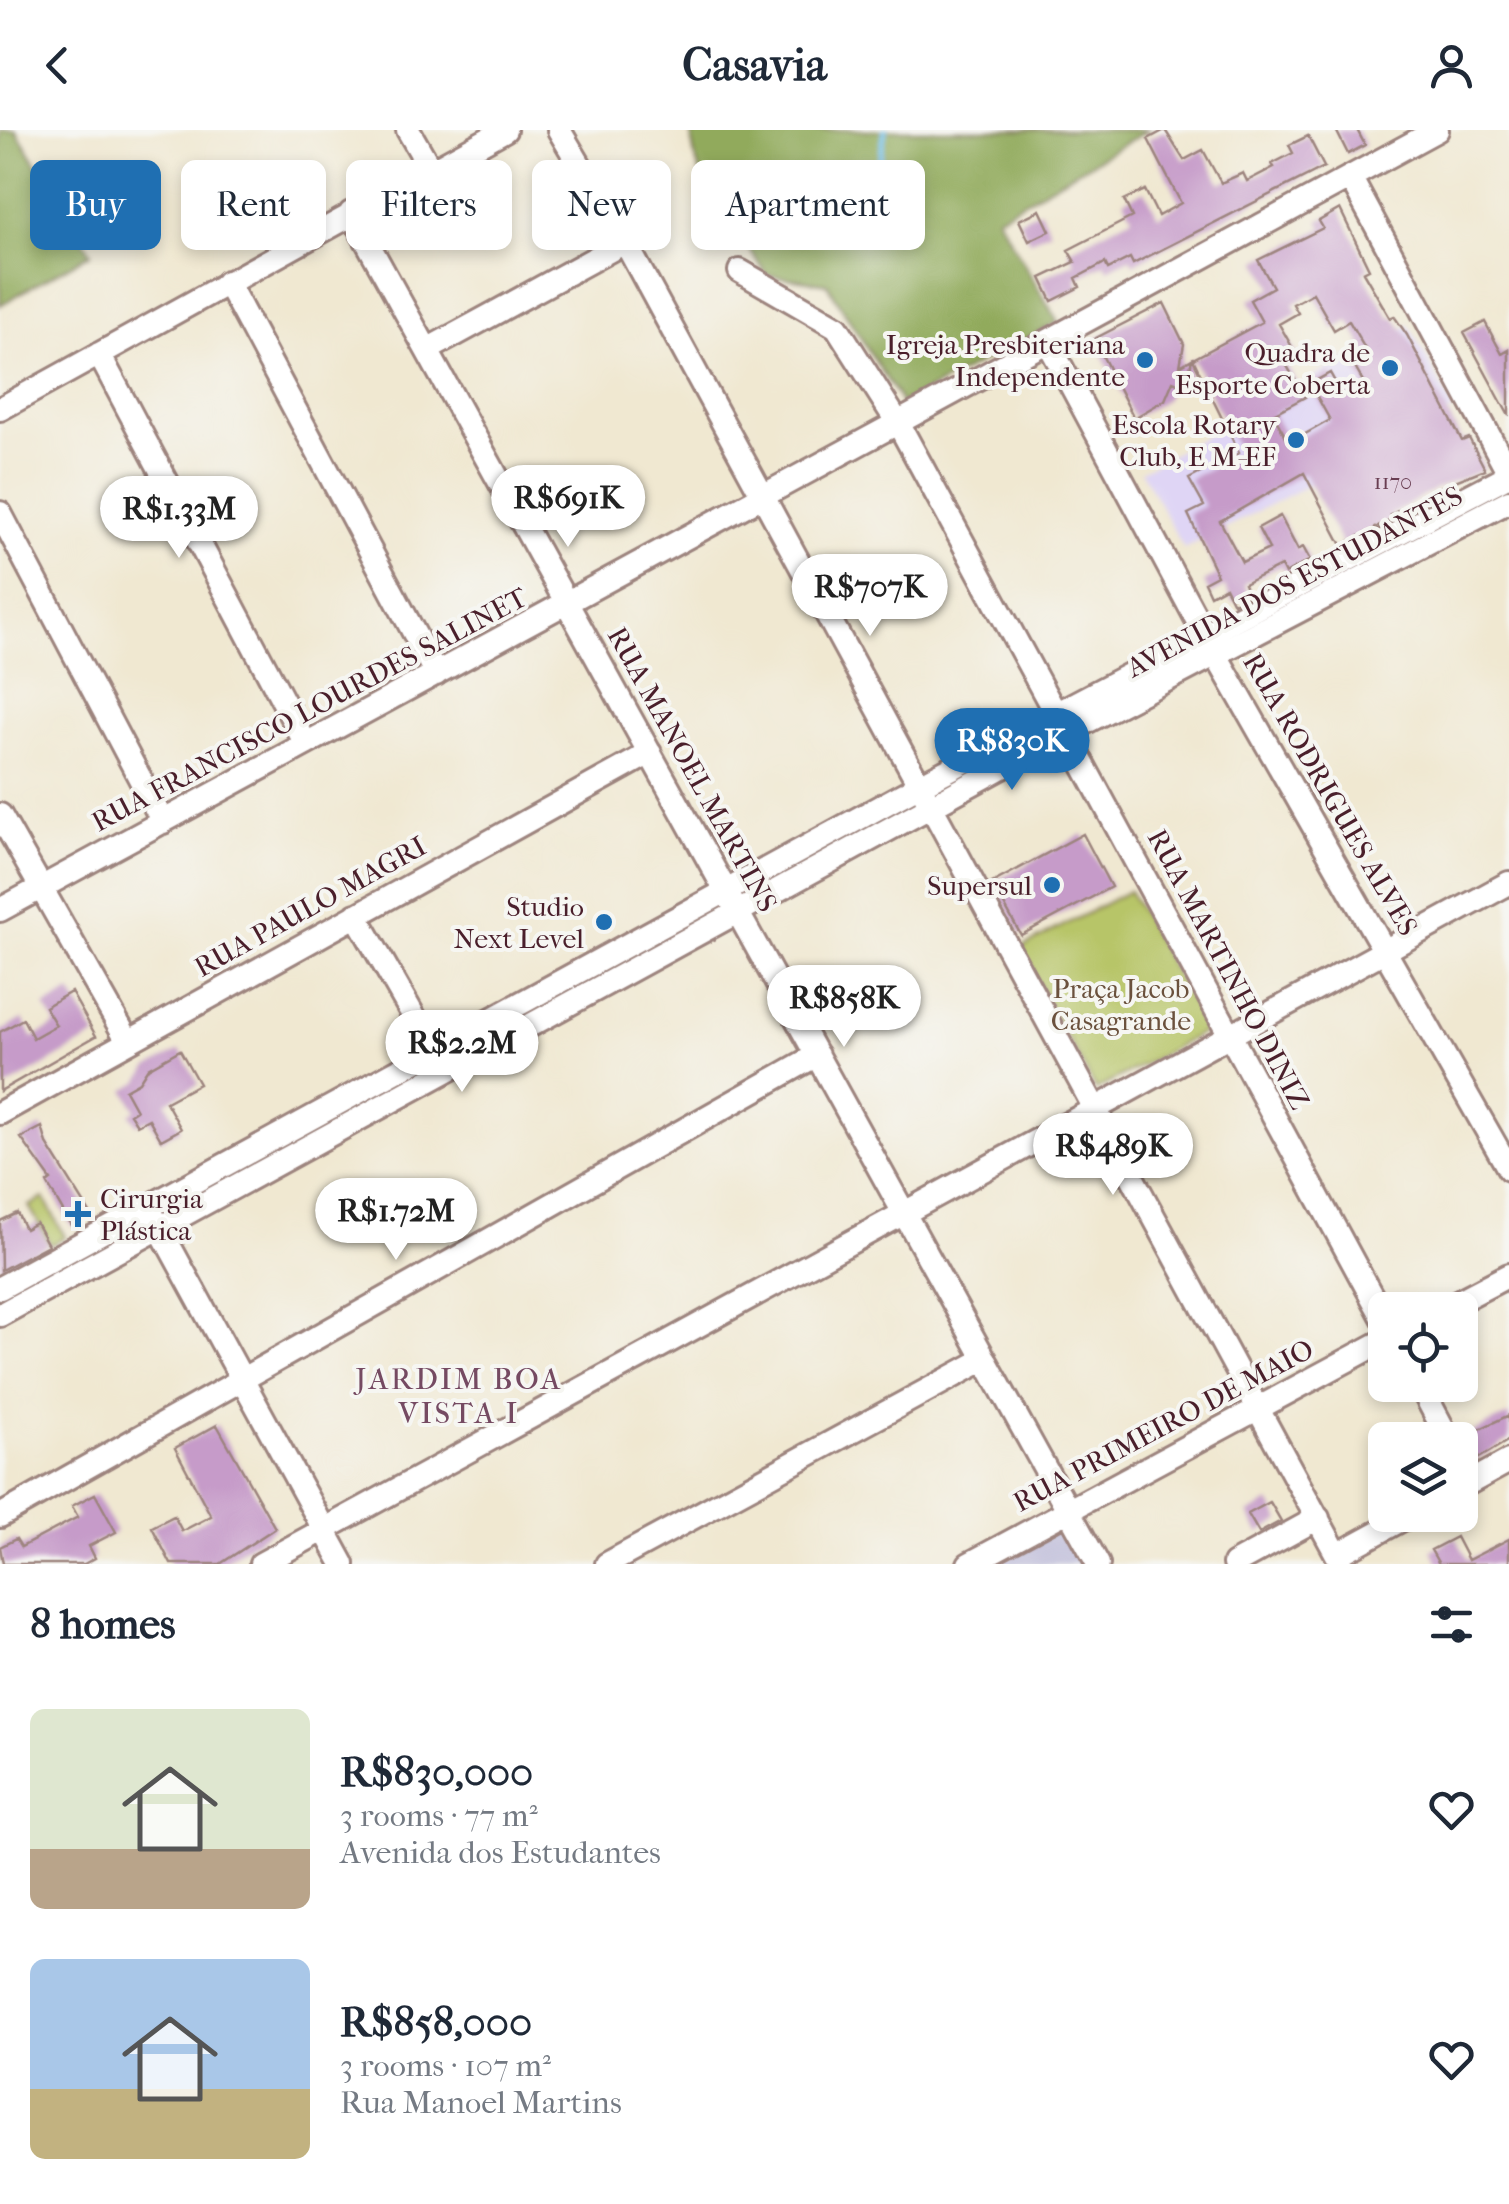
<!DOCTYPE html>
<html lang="en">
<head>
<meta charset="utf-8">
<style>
	:root { --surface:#fff; --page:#f6f6f7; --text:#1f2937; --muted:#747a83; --accent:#1f6fb2 }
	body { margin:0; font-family:"IM FELL French Canon",serif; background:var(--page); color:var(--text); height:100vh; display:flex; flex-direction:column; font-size:38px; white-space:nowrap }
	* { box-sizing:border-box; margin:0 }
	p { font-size:32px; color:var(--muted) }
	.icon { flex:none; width:55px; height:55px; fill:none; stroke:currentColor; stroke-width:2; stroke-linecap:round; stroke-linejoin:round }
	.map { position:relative; height:1434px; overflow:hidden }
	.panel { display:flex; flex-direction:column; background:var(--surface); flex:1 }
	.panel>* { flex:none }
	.hud { position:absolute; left:30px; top:30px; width:1000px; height:90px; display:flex; gap:20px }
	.tools { position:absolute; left:1368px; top:1162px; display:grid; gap:20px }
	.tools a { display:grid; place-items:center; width:110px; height:110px; border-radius:15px; background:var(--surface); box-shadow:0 5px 15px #0003; font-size:50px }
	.price { position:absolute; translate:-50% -85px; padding:0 22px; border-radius:35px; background:#fff; color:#222; font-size:32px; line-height:65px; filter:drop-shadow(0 2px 5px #0008) }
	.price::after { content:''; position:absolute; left:50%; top:60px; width:30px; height:22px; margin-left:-15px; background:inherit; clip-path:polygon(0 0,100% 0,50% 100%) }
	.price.active { background:var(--accent); color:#fff }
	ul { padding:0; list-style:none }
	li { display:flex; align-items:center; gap:30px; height:250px; padding:0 30px }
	li span { display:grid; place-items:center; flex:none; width:280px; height:200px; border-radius:15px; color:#555 }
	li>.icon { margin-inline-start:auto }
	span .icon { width:120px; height:120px; fill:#fffc; stroke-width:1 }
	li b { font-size:42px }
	h2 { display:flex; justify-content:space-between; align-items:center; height:120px; padding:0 30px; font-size:42px }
	.tag { padding:0 35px; border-radius:15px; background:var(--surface); box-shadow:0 5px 15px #0003; font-size:35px; line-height:90px }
	.tag.active { background:var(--accent); color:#fff }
	header { display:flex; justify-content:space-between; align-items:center; height:130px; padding:0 30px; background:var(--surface); font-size:45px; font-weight:700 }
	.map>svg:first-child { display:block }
	.built { fill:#dfd5f5 }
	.industrial { fill:#c3c1db }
	.green { fill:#b7c567; stroke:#807249; stroke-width:2.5 }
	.forest { fill:#91aa5c; stroke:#6e6444; stroke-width:2.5 }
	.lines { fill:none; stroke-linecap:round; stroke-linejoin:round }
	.stream { stroke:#71c1ec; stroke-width:5 }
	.building { fill:#c69bc9; fill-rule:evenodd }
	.minor-casing { stroke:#9d847e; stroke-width:28 }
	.minor { stroke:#fff; stroke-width:22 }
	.poi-dot { fill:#1f6fb2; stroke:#f6f6f2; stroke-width:4 }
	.labels { text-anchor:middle; stroke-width:8; stroke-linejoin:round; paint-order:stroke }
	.number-label { font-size:22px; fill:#693e52 }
	.poi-label { font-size:28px; fill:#4a1f2b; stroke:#f6f6f2; text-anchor:end }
	.street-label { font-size:28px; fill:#4a1f2b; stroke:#f6f6f2 }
	.park-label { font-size:28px; fill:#6b513d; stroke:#f6f6f2 }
	.neighbourhood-label { font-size:30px; letter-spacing:2.5px; fill:#754a62; stroke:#f6f6f2 }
</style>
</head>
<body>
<header><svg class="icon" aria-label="back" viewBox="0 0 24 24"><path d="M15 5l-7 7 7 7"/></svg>Casavia<svg class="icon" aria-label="person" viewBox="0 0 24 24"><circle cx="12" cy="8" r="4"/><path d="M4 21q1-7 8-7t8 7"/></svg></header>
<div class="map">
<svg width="1509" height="1434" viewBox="0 0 1509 1434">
	<rect width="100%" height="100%" fill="#f6f6f2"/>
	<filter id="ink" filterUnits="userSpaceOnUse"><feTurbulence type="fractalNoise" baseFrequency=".01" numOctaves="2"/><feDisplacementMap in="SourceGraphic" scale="20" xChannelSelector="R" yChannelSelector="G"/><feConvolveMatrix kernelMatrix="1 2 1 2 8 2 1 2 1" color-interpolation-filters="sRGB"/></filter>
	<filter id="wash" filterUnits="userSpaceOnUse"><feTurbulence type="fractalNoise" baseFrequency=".0048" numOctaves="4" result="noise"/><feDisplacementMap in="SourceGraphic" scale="40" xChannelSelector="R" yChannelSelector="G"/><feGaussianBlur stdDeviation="2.25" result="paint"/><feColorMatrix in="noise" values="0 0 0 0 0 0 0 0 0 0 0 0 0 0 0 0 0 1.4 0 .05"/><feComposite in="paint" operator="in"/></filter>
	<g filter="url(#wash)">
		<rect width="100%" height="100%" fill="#f0e8d1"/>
		<path class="built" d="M1409 195 1454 280 1184 419 1141 341Z"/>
		<path class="industrial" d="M1064 1395 1087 1434H994Z"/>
		<path class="green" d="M1129 761 1207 900 1096 960 1019 819Z
			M44 1068 65 1107 51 1115 29 1076Z"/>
		<path class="forest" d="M0 0H16L91 123 0 175Z
			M692 0H1148L997 87 1058 192 902 274 827 154 767 145C740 104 689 51 692 0Z"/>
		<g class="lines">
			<path class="stream" d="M879 35 885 0"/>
		</g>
		<g id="blocks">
			<path class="building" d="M1165 0 1184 30 1203 20 1221 53 1243 43 1247 51 1274 37 1272 34 1293 23 1289 15 1308 6 1324 37 1133 134 1130 128 1108 139 1105 133 1076 148 1080 157 1052 171 1041 148 1075 132 1068 120 1132 87 1124 70 1145 60 1158 86 1181 73 1148 9Z
				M1336 0H1357L1365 15 1348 24Z
				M1340 79 1369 139 1363 142 1390 188 1394 186 1407 205 1462 311 1469 308 1485 339 1435 359 1391 385 1393 389 1342 415 1304 343 1220 391 1242 432 1269 419 1258 398 1280 386 1298 420 1303 417 1310 430 1285 444 1281 436 1244 454 1249 465 1233 473 1225 457 1210 465 1204 452 1217 445 1188 384 1204 376 1189 349 1239 323 1193 229 1262 192 1250 170 1273 157 1258 130 1323 98 1319 91ZM1313 163 1334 200 1349 191 1369 226 1353 234 1365 255 1343 266 1330 243 1310 254 1330 290 1289 313 1273 284 1305 267 1287 236 1299 229 1279 194 1298 183 1293 174Z
				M1040 80 1050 101 1029 111 1019 90Z
				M1164 173 1184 214 1180 236 1192 229 1186 256 1173 251 1165 270 1134 288 1094 209Z
				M1485 192 1502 224 1509 220V286L1464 203Z
				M1083 704 1111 757 1021 805 992 753Z
				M71 862 96 906 0 961V902L23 889 33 908 56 895 45 877Z
				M180 920 199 954 166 972 181 999 161 1010 149 989 137 995 130 984 136 980 125 960 139 952 148 938Z
				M42 997 47 1014 92 1086 72 1097 47 1053 51 1050 21 1008Z
				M17 1083 25 1099 36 1093 48 1115 1 1140 0 1091Z
				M1509 1285V1310L1474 1331 1463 1307Z
				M217 1295 275 1398 220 1434H171L152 1397 174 1386 182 1401 211 1386 175 1318Z
				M95 1364 116 1402 89 1416 95 1428 84 1434H3L0 1417 16 1409 21 1417 78 1387 72 1376Z
				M1270 1372 1281 1391 1259 1403 1248 1384Z
				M1456 1407 1468 1430 1509 1409V1434H1439L1431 1420Z"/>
		</g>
	</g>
	<g filter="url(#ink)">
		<use href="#blocks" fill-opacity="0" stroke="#9d847e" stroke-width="2.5"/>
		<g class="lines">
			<defs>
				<path id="minor" d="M408 0 431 40
					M559 0 625 112 1342 1434
					M1350 47 1509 343
					M351 83 1098 1434
					M740 141 837 197 898 293 1385 1191
					M227 152 436 544
					M1048 212 1217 527 1509 1039
					M427 220 625 112
					M99 224 306 614
					M0 279 505 0
					M0 383 163 692
					M0 685 128 911
					M0 780 1437 0
					M356 785 441 934
					M0 983 650 623
					M153 1086 343 1434
					M0 1158 920 655 1509 345
					M1442 1180 1509 1145
					M0 1185 1067 602 1509 371
					M1420 1255 1449 1310
					M1460 1358 1509 1331
					M0 1386 817 925
					M1337 1425 1410 1385
					M261 1434 1509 753
					M607 1434 985 1229
					M969 1434 1385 1210
					M1234 1434 1318 1388"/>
			</defs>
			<use href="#minor" class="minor-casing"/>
			<use href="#minor" class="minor"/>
		</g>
	</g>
	<g class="poi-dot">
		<circle cx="1145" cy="230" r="10"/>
		<circle cx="1390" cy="238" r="10"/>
		<circle cx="1296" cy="310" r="10"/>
		<circle cx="1052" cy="755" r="10"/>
		<circle cx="604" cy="792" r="10"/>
		<path d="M73 1069h10v10h10v10h-10v10h-10v-10h-10v-10h10z"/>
	</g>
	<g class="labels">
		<g class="number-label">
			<text x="1393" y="359">1170</text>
		</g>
		<g class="poi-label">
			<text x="1125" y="224">Igreja Presbiteriana<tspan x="1125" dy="32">Independente</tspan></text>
			<text x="1370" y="232">Quadra de<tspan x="1370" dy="32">Esporte Coberta</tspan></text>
			<text x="1276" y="304">Escola Rotary<tspan x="1276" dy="32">Club, E M-EF</tspan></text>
			<text x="1032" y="765">Supersul</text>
			<text x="584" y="786">Studio<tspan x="584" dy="32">Next Level</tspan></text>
			<text x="100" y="1078" text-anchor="start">Cirurgia<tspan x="100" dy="32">Plástica</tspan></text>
		</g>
		<g class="street-label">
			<text transform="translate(1294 451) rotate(-28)" y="10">AVENIDA DOS ESTUDANTES</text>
			<text transform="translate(309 579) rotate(-28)" y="10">RUA FRANCISCO LOURDES SALINET</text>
			<text transform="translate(693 639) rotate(61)" y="10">RUA MANOEL MARTINS</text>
			<text transform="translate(1331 664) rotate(60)" y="10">RUA RODRIGUES ALVES</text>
			<text transform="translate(310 776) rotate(-29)" y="10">RUA PAULO MAGRI</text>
			<text transform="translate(1229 839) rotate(62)" y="10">RUA MARTINHO DINIZ</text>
			<text transform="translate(1163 1295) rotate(-28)" y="10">RUA PRIMEIRO DE MAIO</text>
		</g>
		<g class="park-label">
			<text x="1121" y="868">Praça Jacob<tspan x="1121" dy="32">Casagrande</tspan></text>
		</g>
		<g class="neighbourhood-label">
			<text x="459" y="1259">JARDIM BOA<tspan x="459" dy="34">VISTA I</tspan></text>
		</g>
	</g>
</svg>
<div class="tools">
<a><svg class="icon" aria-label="locate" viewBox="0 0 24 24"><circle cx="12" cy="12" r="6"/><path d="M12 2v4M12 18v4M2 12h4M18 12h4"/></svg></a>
<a><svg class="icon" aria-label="layers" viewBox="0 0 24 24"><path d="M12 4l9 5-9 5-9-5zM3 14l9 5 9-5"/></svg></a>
</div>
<b class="price" style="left:568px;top:420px">R$691K</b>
<b class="price" style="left:179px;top:431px">R$1.33M</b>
<b class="price" style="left:870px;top:509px">R$707K</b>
<b class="price active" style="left:1012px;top:663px">R$830K</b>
<b class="price" style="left:844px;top:920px">R$858K</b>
<b class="price" style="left:462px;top:965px">R$2.2M</b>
<b class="price" style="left:1113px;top:1068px">R$489K</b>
<b class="price" style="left:396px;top:1133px">R$1.72M</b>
<div class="hud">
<a class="tag active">Buy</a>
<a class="tag">Rent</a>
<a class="tag">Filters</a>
<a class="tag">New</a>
<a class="tag">Apartment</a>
</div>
</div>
<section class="panel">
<h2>8 homes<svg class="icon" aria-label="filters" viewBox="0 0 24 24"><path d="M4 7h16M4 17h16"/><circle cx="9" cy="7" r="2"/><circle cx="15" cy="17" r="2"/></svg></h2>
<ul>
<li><span style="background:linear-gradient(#dfe7d0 70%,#b9a48a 0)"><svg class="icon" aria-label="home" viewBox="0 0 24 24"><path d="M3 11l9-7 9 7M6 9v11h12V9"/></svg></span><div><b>R$830,000</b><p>3 rooms · 77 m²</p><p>Avenida dos Estudantes</p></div><svg class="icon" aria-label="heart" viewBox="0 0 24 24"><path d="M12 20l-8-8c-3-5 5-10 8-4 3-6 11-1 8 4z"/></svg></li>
<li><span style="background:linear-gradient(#a9c7e8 65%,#c2b280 0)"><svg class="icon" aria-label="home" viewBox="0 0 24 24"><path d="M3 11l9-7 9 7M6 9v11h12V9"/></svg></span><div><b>R$858,000</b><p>3 rooms · 107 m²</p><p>Rua Manoel Martins</p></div><svg class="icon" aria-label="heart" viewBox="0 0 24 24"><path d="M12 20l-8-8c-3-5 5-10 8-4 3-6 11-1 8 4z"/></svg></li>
</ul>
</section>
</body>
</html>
